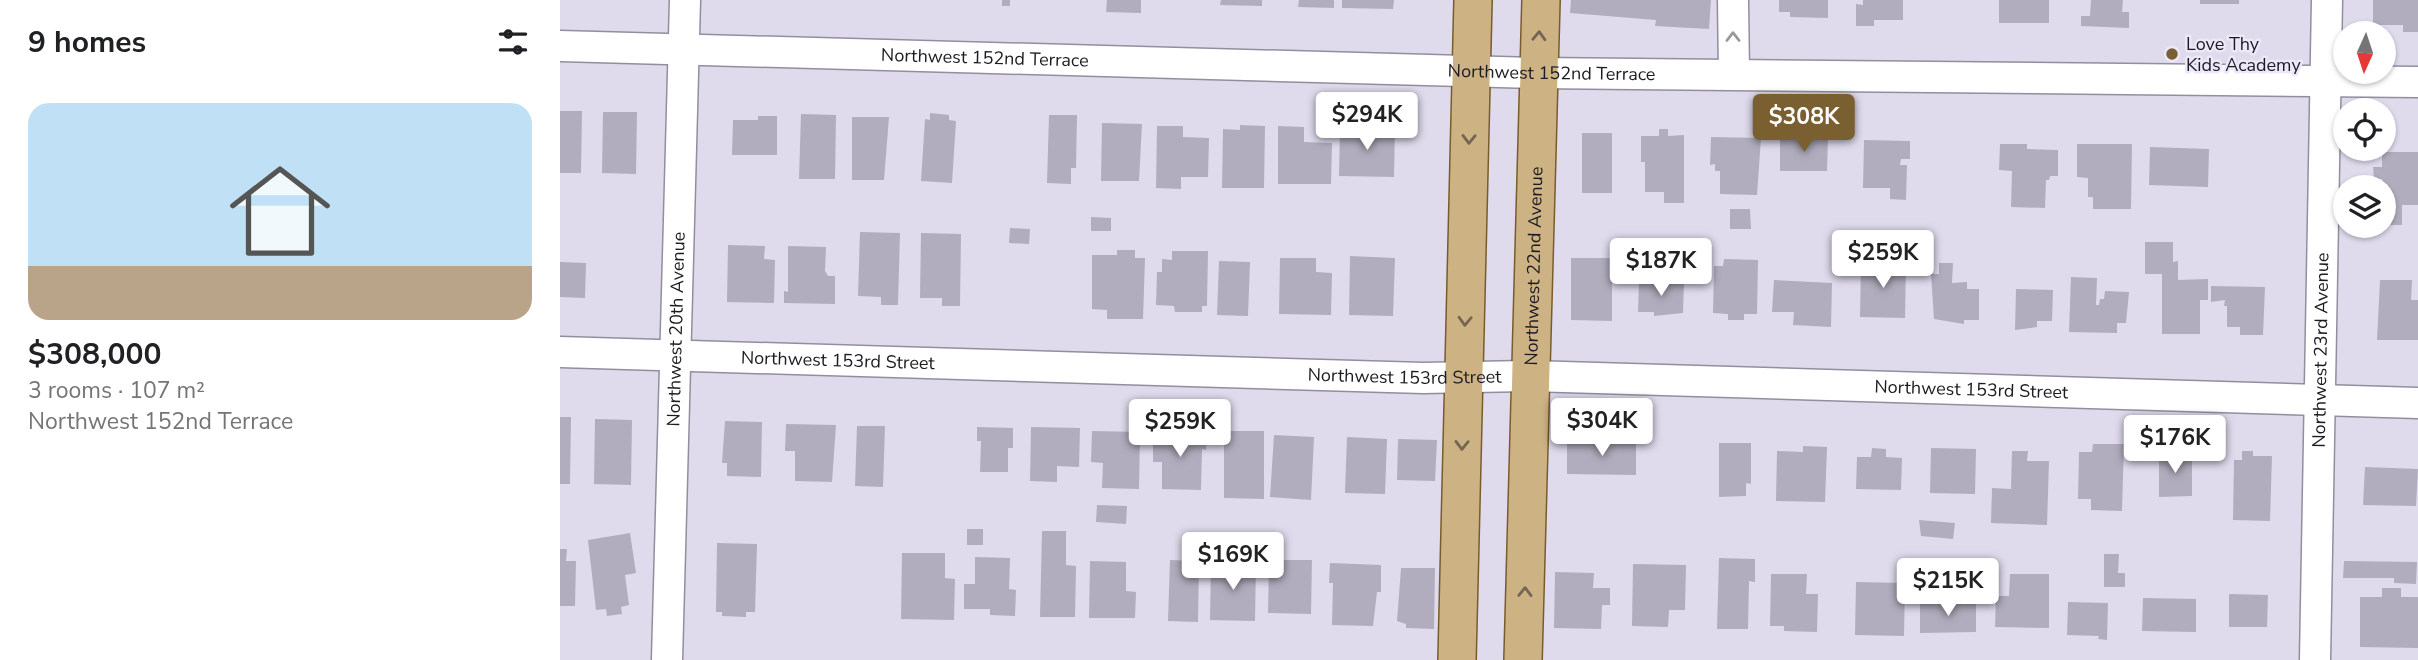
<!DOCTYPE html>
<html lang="en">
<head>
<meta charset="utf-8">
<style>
	:root { --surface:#fff; --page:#f2f2f2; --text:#202124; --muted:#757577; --line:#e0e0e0; --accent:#7a5f31 }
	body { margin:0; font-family:"Nunito Sans",sans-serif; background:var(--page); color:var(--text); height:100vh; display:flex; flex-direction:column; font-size:26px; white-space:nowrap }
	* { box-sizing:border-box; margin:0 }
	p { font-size:23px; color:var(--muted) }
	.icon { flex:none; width:38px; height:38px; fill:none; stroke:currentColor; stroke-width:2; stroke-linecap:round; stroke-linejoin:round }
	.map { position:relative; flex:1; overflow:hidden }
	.drawer { display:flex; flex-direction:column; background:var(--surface); width:560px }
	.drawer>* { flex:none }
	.needle { width:46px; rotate:183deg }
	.buttons { position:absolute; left:1773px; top:21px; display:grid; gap:14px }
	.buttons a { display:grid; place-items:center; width:63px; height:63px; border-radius:50%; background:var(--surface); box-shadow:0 2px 5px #0004; font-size:35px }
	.price { position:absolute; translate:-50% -60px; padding:0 16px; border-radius:7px; background:#fff; color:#222; font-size:23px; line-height:46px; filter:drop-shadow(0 2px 4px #0008) }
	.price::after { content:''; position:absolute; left:50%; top:42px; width:21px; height:16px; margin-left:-10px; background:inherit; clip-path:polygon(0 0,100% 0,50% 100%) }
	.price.current { background:var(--accent); color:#fff }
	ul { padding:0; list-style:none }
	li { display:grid; align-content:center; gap:14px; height:371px; padding:0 28px }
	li+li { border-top:2px solid var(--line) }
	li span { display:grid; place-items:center; height:217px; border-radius:21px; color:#555 }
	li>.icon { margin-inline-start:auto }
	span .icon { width:126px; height:126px; fill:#fffc; stroke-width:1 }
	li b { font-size:30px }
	h2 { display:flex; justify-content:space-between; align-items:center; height:84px; padding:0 28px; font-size:30px }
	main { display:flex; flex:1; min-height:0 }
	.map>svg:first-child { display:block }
	.building { fill:#b1adbe }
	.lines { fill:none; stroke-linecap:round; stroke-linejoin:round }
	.minor-casing { stroke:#928e9e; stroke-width:33 }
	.major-casing { stroke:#795c2c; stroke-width:40 }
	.minor { stroke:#fff; stroke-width:30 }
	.major { stroke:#cdb284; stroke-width:37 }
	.oneway { stroke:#746652 }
	.oneway2 { stroke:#99989b }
	.poi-dot { fill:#7a5f31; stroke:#ece8fa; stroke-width:2.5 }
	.labels { text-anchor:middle; stroke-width:5; stroke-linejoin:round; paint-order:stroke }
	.poi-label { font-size:18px; fill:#1c1b21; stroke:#ece8fa; text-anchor:start }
	.street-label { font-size:18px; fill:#1c1b21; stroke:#ece8fa }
</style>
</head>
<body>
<main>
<section class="drawer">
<h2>9 homes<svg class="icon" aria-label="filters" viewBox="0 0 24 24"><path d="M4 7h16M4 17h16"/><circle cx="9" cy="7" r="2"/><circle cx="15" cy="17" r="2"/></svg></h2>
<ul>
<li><span style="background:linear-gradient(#bfe0f5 75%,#b9a48a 0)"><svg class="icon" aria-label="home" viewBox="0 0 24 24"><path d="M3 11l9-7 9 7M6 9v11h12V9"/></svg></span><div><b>$308,000</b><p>3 rooms · 107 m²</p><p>Northwest 152nd Terrace</p></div></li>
</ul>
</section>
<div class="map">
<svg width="1858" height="660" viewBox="0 0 1858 660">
	<rect width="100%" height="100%" fill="#dfdbed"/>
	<path class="building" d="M442 0H450V6H442Z
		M547 0H581V13L546 12Z
		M661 0H702V6L660 5Z
		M739 0H774V8L738 7Z
		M782 0H834L833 9 782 8Z
		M1011 0H1151L1149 29 1095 26 1096 20 1010 13Z
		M1219 0H1268V18L1230 17V12H1219Z
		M1303 0H1343V20H1314V26H1296V4L1303 5Z
		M1439 0H1489V23H1439Z
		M1531 0H1563L1562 12H1569V28L1521 26V16H1530Z
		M1640 0H1679V4H1640Z
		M1813 0H1858V32H1843V25H1813Z
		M0 111H22L21 173H0Z
		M43 112H77L76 174 42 173Z
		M370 113 389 115V120L396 121 392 183 361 181 365 119 370 120Z
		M241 114 276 115 275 179H239Z
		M489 115H517L516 168H511V184L487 183Z
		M198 116H217V155H172L173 120H198Z
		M292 117H329L324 180H292Z
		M542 123 582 124 579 181H541Z
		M680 125 705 126 704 188H662L663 129 680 130Z
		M597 126H623V137L649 138 648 177H621V189L596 188Z
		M718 126 744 127V142L772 143 771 184H718Z
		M780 127 835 128 834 177 779 176Z
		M1099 129H1108V136L1124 135V203H1104V192H1085V162H1081V136H1099Z
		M1022 133H1052V193H1022Z
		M1151 137 1201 138 1197 195 1160 194V171H1155V164L1150 165Z
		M1220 137H1268L1267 171H1220Z
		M1304 140 1350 141V159H1341L1340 165H1347L1346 200 1330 199V188H1303Z
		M1440 144H1467V149L1498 150V176H1490L1489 180H1486L1485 208 1451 207 1452 171 1439 170Z
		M1517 144H1572L1571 209H1533V197H1528V178L1517 177Z
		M1590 147 1649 149 1648 187 1589 185Z
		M1822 152H1858V205H1842V225H1824V187L1822 179H1814L1813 167H1822Z
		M1170 209H1190L1191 229H1170Z
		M531 217 551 218V231H531Z
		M450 228 470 229 469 244 449 243Z
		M300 232 340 233 338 305H321V297L298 296Z
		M361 233 401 234 400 306H382V298H360Z
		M1585 242H1613V262L1618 261V280L1648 279V300H1640V334H1602V274H1585Z
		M168 245 205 246 204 259 215 260 214 303 167 302Z
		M228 246 266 247 265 271 268 276H275V304L224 303V291L228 292Z
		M557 250H575V258H585L583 319H547V310L532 309V255H557Z
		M612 251H648L647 306H642V312H615L614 306 596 305 597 272H602V259L612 260Z
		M790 256 835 258 833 316 789 315Z
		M720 258H756V272L772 273 771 315 719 314Z
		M1011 258H1052V321L1011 320Z
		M1164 259 1198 260 1197 314H1184V320H1168V314L1153 313 1154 266H1163Z
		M659 261 690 262 688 316 657 315Z
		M0 262 26 263 25 298 0 297Z
		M1301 263 1346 264 1345 318 1300 317Z
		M1379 263H1393L1392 283 1407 282V289H1419V320H1404V324L1374 319 1371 274H1379Z
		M1511 277 1537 278 1536 305H1539L1540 299H1544L1545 291 1569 292 1566 323H1557V333L1509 332Z
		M1214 280 1272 283 1271 327 1233 325 1234 312H1212Z
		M1820 280H1852L1851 300H1858V340H1817Z
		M1079 281 1124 282 1123 313 1094 316V312H1078Z
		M1651 286 1705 287 1703 335H1680V327H1667V306H1664L1665 300 1651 302Z
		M1456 289 1493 290 1492 321H1477V327L1455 330Z
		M0 417H11L10 484H0Z
		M35 419 72 420 71 485 34 484Z
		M165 421 202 422 201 477 167 476V463H162Z
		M226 424 276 425 272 482 235 481V451H225Z
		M297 426H325L323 487 295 486Z
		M417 427 453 428V448H448V472H420L421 441H417Z
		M471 427 520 428 519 467 497 466V482L470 481Z
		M532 431 580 432 579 489 542 488 543 463 531 462Z
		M664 431H704V499L664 498Z
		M593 432 647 433 646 450 642 449 641 490 602 489V462H593Z
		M714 435 754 437 751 500 710 497Z
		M787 437 827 439 825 494 785 493Z
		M838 439 877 440 875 481 837 480Z
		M1007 442 1076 443V475L1007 474Z
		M1159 443H1191V484L1186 483V496L1159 497Z
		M1533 444H1564L1562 511 1531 510V499H1518L1519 452H1532Z
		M1243 446 1267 447 1265 502 1216 501 1217 451 1243 452Z
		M1312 448 1326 449V457L1342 458 1341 490 1296 489 1297 457H1311Z
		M1371 448 1416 449 1415 494 1370 493Z
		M1452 451H1468L1467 461H1489L1487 525 1431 523 1432 488 1451 489Z
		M1682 451H1693V456H1712L1710 521 1673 520 1674 460H1682Z
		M1599 454H1632V496L1599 497Z
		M1805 467 1858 469 1856 506 1803 505Z
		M537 505 567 506 566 524 536 522Z
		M1359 520 1395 523 1393 539 1361 536Z
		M407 529H423V545H407Z
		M482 531H506V565L516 566 515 617H480Z
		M70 533 76 573 65 575 69 605 61 607 62 614 47 616 46 609 36 610 28 540Z
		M157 543 197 544 195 612H186V617L162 616V612H156Z
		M0 549H7L6 561H16L15 606H0Z
		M342 553H385V578L395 579 394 620 341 619Z
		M1544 554H1559L1558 573H1565V587H1544Z
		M415 557 450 558 449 589 456 590 455 616 430 615V609H404V584H415Z
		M1159 558 1195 559V582L1189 581 1188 629H1157Z
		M610 560 639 561 638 622 608 621Z
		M709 560H752L751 614 708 613Z
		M530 561 566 562V591L576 592 575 618H529Z
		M1784 561 1857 562 1856 584 1834 583V578H1783Z
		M651 562 696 563 695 621 650 620Z
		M770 563 821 565V592H817L813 626 772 625 773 583H769Z
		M1073 564 1126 565 1125 610H1109L1108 627 1072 626Z
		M841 568H875L874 629 846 628V624L837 621Z
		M995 572 1034 573 1033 588H1050V605H1042L1041 629 994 628Z
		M1211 574H1247L1246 594H1258L1257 632 1224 631V626H1210Z
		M1450 574H1489V628L1435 627 1436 596H1449Z
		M1296 582 1345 583 1344 636 1295 635Z
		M1822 588H1841V597H1858V648L1800 647V597H1822Z
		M1669 594 1708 595 1707 627H1669Z
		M1583 598 1636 599V632L1582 631Z
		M1508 602 1548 603 1547 640 1538 639 1539 636 1507 635Z
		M1416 603V632L1360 633V604Z"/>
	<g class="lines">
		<defs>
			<g id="minor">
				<path d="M1173 0 1174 74"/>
				<path id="s1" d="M0 46 977 73 1858 82"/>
				<path id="s2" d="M0 352 863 378 970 376 1858 403"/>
				<path id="s3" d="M107 660 125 0"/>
				<path id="s4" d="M1755 660 1767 0"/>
			</g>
			<g id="major">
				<path d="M897 660 913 0"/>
				<path id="s5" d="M963 660 981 0"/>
			</g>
		</defs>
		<use href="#minor" class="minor-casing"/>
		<use href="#major" class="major-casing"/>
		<use href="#minor" class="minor"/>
		<use href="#major" class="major"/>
	</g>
	<defs><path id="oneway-chevron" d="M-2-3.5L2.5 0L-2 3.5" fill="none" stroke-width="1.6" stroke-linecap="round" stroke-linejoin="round" transform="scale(1.75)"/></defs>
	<g class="oneway">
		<use href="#oneway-chevron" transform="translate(979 36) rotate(-88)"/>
		<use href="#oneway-chevron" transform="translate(909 139) rotate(91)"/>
		<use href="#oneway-chevron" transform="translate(905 321) rotate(92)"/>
		<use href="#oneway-chevron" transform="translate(902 445) rotate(91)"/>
		<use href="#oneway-chevron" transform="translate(965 592) rotate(-89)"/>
	</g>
	<use class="oneway2" href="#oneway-chevron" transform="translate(1173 37) rotate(-90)"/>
	<circle class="poi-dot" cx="1612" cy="54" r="7"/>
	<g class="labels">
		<g class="poi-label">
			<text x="1626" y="50">Love Thy<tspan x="1626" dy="21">Kids Academy</tspan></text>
		</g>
		<g class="street-label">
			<text dy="6" stroke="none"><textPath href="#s1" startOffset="425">Northwest 152nd Terrace</textPath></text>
			<text dy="6" stroke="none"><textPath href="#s1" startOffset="992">Northwest 152nd Terrace</textPath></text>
			<text dy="6" stroke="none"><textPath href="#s5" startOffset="394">Northwest 22nd Avenue</textPath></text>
			<text dy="6" stroke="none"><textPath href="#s3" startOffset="331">Northwest 20th Avenue</textPath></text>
			<text dy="6" stroke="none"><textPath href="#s4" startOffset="310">Northwest 23rd Avenue</textPath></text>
			<text dy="6" stroke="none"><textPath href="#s2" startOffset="278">Northwest 153rd Street</textPath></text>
			<text dy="6" stroke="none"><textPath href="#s2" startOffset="845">Northwest 153rd Street</textPath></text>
			<text dy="6" stroke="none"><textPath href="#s2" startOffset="1412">Northwest 153rd Street</textPath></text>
		</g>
	</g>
</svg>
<div class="buttons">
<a><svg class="needle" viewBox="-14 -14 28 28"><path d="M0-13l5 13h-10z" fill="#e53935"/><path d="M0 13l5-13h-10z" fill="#757577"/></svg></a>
<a><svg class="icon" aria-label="locate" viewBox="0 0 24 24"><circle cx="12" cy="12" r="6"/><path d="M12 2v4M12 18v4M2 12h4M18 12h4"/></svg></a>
<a><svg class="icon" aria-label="layers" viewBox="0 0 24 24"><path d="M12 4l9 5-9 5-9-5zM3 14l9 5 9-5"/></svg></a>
</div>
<b class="price" style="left:807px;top:152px">$294K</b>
<b class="price current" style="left:1244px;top:154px">$308K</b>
<b class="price" style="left:1323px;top:290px">$259K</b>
<b class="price" style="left:1101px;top:298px">$187K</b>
<b class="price" style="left:1042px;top:458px">$304K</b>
<b class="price" style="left:620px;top:459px">$259K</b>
<b class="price" style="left:1615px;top:475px">$176K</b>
<b class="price" style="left:673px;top:592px">$169K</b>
<b class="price" style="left:1388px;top:618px">$215K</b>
</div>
</main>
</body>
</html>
